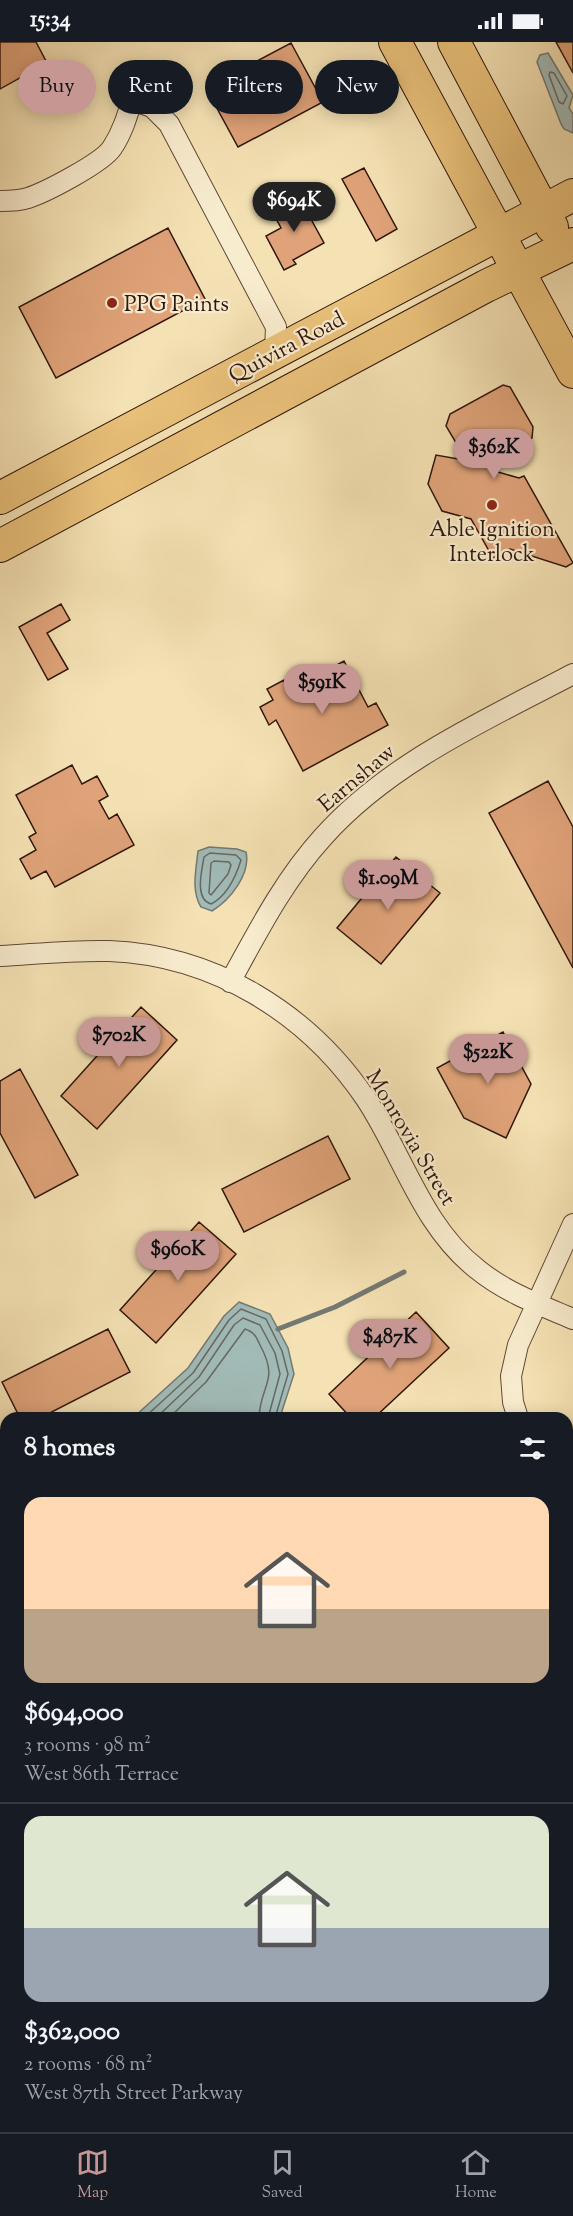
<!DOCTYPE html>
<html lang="en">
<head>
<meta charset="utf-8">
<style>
	:root { --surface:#171b24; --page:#20242c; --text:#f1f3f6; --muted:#9ea1a6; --line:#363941; --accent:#c59692 }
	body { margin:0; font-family:"Sorts Mill Goudy",serif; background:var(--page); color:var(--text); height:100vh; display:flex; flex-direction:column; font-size:22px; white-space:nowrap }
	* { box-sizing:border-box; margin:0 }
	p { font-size:20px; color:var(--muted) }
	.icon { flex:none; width:33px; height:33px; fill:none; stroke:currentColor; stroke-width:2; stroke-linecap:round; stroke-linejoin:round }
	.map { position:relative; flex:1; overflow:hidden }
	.sheet { position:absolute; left:0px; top:1370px; width:573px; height:722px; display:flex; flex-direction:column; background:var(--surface); border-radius:18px 18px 0 0; box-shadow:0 3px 15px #0003 }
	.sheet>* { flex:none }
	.hud { position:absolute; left:18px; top:18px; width:537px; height:54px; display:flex; gap:12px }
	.price { position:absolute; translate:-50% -51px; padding:0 14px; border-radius:21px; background:var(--accent); color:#111; font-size:20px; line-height:39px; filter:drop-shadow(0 2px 3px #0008) }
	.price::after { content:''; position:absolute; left:50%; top:36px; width:18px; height:14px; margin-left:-9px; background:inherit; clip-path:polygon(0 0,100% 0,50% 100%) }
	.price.selected { background:#222; color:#fff }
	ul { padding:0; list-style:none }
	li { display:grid; align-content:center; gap:12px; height:318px; padding:0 24px }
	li+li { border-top:2px solid var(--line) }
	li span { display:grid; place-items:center; height:186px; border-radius:18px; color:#555 }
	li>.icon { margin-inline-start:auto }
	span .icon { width:108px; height:108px; fill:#fffc; stroke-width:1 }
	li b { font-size:26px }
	h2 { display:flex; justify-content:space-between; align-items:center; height:72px; padding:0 24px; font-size:26px }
	.tag { padding:0 21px; border-radius:27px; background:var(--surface); box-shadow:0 3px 15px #0003; font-size:21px; line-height:54px }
	.tag.selected { background:var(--accent); color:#111 }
	.status { display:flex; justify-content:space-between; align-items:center; height:42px; padding:0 30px; background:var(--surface); direction:ltr }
	.status svg { height:16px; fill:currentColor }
	.tab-bar { display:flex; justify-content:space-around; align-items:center; height:84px; border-top:2px solid var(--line); background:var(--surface); font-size:16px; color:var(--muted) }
	.tab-bar a { display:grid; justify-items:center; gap:3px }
	.tab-bar .selected { color:var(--accent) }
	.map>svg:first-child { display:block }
	.green { fill:#bdc38c; stroke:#766c4c; stroke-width:1.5 }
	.water { fill:#a1bbb8; stroke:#737973; stroke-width:1.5 }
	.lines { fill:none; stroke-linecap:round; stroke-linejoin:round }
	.shore { stroke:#686862; stroke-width:1.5 }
	.stream { stroke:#737973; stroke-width:5 }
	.building { fill:#e0a379; stroke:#2f150c; stroke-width:1.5 }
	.street-casing { stroke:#604836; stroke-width:22 }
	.primary-casing { stroke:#2f150c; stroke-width:34 }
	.street { stroke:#f8ecce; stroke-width:20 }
	.primary { stroke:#eac17a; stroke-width:32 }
	.poi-dot { fill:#8f2418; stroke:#f8ecce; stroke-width:2 }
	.labels { text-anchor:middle; stroke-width:4.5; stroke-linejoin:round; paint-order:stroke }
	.poi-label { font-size:22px; fill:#2f150c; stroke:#f8ecce; text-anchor:start }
	.street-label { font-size:22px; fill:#2f150c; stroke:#f8ecce }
</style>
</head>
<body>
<div class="status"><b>15:34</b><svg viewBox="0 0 49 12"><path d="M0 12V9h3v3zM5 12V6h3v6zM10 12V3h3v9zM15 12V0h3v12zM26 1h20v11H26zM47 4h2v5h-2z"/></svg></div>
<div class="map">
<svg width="573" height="2090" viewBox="0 0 573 2090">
	<rect width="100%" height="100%" fill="#f5e2b4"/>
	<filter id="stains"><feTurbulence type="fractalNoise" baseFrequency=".00333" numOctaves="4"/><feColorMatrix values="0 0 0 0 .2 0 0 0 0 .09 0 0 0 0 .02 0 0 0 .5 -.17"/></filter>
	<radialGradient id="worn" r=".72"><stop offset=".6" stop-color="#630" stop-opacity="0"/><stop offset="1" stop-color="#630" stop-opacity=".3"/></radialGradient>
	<path class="green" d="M0 1391 6 1402V2085H387L390 2090H0Z"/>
	<path class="water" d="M548 11 573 53 569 66 573 72V91L564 87 561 82 537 20 540 13Z
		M209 805 237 807 246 810C251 832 230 858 212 869L201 865C191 849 196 828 198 809Z
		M239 1260 270 1272 288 1306 294 1332 280 1375H134L188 1326 224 1274Z"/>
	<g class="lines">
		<path class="shore" d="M550 30 554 31 567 54 563 62 559 60 549 33Z
			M210 811 236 813 241 818C236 834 227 854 211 862 194 857 202 828 204 815Z
			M214 819 229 820 231 823 228 832 211 853 209 851 211 821Z
			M144 1376 193 1331 229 1278 241 1267 266 1277 282 1309 288 1332 275 1376
			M156 1376 199 1335 234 1283 243 1276 260 1283 275 1311 280 1332 268 1376
			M169 1376 206 1340 245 1287C254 1290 256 1294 260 1303 280 1340 260 1342 259 1376"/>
		<path class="stream" d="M278 1287 335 1265 404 1230
			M3 1710 6 1722
			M0 1756 6 1752"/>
	</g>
	<path class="building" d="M0 0H36L47 21 0 47Z
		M556 0H573V31Z
		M291 1 323 60 238 105 206 46Z
		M364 126 397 187 376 199 342 137Z
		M300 156 315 171 312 179 324 201 293 218 296 222 284 228 266 194 281 186 273 171Z
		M168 186 205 257 56 336 19 265Z
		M503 343 510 345 533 385 532 396 505 410 498 430 519 436 524 434 573 521 566 525 510 507 493 516 471 477 442 469 428 442 436 413 458 417 461 409 446 384 450 372Z
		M61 562 70 578 47 591 68 627 48 638 19 585Z
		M344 619 368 665 376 661 388 683 303 729 276 678 269 683 260 665 273 658 267 647 284 638 290 648Z
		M72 723 82 742 97 734 108 754 99 759 109 777 117 772 134 803 55 845 46 829 31 837 20 817 36 808 29 795 36 791 16 753Z
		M548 739 573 785V926L489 771Z
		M396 815 440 851 381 922 337 886Z
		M141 965 177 998 97 1087 61 1054Z
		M503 990 531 1042 506 1096 464 1076 437 1026Z
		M20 1027 78 1133 35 1156 0 1091V1039Z
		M328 1094 350 1137 244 1190 222 1147Z
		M199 1180 236 1212 156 1301 120 1268Z
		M416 1270 449 1306 374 1376H351L329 1352Z
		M108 1287 130 1330 40 1376H20L2 1340Z
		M573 1744V1777L571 1778 567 1770V1747Z
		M567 1795H570L573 1808V1850L567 1851Z
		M432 2085H467L463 2090H438Z
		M496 2085H527L504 2090H497Z"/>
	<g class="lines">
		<defs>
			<path id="street" d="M0 159C10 159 19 159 28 156 46 150 102 121 112 106 122 91 127 75 132 58L152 65 169 82 276 285 275 309
				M0 914C36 912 73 908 109 909 214 913 308 971 366 1057 403 1113 422 1184 477 1227 505 1250 540 1263 573 1277
				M230 940C258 889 284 838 323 795 390 720 486 678 573 632
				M518 1376 513 1360 511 1334 518 1303 573 1182
				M567 1463 573 1473
				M567 1690 573 1686
				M567 1919 573 1922
				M567 1961 573 1936
				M567 2025 573 2052"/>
			<path id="primary" d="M395 0 573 330
				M454 0 552 185
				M0 456 573 153
				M0 504 486 244 573 202"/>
		</defs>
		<use href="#street" class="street-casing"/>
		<use href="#primary" class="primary-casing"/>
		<use href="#street" class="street"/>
		<use href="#primary" class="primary"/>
	</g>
	<g class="poi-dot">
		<circle cx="112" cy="261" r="6"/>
		<circle cx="492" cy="463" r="6"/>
	</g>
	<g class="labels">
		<g class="poi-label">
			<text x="124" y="269">PPG Paints</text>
			<text x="492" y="494" text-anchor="middle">Able Ignition<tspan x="492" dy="25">Interlock</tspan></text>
		</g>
		<g class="street-label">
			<text transform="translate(286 304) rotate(-28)" y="8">Quivira Road</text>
			<text transform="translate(356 735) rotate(-40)" y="8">Earnshaw</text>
			<text transform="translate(412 1095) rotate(59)" y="8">Monrovia Street</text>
		</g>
	</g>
	<rect width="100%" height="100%" filter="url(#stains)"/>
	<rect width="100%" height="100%" fill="url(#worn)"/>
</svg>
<b class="price selected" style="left:294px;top:191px">$694K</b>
<b class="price" style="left:494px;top:438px">$362K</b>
<b class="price" style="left:322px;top:673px">$591K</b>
<b class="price" style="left:388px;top:869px">$1.09M</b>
<b class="price" style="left:119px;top:1026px">$702K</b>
<b class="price" style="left:488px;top:1043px">$522K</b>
<b class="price" style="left:178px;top:1240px">$960K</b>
<b class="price" style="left:390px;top:1328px">$487K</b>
<div class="hud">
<a class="tag selected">Buy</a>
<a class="tag">Rent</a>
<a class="tag">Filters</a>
<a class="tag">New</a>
</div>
<section class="sheet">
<h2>8 homes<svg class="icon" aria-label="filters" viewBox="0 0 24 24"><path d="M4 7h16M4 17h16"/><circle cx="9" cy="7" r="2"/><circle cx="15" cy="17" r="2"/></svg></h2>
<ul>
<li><span style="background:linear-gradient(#ffd9b3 60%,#b9a48a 0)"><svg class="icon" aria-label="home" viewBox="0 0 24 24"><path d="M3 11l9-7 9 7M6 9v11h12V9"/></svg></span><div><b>$694,000</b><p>3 rooms · 98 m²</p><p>West 86th Terrace</p></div></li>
<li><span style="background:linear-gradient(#dfe7d0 60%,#9aa5b1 0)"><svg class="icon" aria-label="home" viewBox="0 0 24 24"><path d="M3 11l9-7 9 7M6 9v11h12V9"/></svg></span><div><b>$362,000</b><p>2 rooms · 68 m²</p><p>West 87th Street Parkway</p></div></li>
</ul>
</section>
</div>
<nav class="tab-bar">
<a class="selected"><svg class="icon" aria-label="map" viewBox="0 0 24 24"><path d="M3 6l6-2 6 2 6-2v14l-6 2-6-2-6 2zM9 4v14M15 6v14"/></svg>Map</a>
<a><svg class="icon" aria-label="saved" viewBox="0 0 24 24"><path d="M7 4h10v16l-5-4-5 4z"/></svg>Saved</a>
<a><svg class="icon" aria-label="home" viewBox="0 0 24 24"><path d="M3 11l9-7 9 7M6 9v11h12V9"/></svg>Home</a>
</nav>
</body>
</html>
